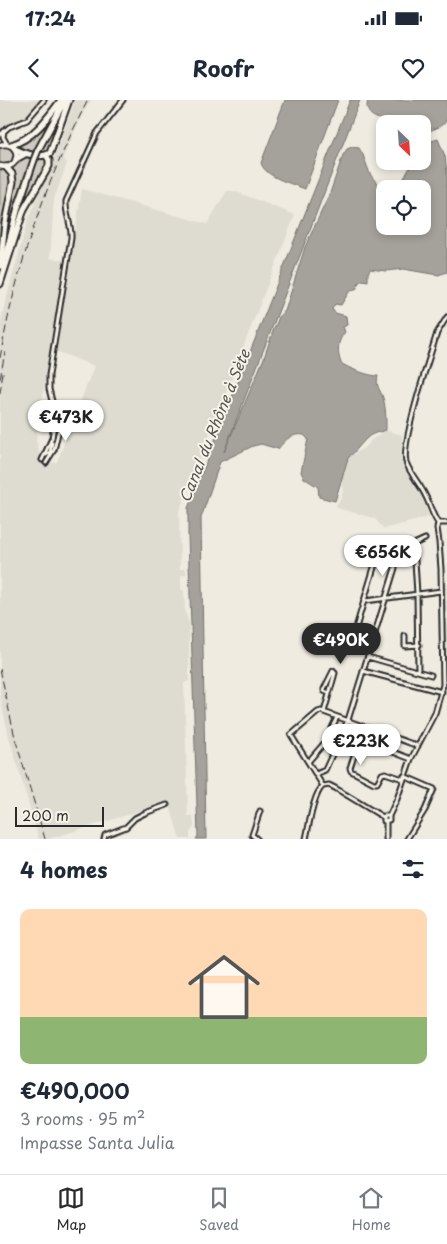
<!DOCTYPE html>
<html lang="en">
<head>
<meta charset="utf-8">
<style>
	:root { --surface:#fff; --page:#f2f2f3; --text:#1f2937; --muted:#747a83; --line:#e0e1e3; --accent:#2b2b2b }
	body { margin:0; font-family:"Playpen Sans",sans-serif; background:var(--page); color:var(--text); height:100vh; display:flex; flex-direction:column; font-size:19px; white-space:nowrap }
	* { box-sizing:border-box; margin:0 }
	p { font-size:16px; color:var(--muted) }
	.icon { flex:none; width:28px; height:28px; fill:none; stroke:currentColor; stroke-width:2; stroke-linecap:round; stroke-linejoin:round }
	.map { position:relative; height:739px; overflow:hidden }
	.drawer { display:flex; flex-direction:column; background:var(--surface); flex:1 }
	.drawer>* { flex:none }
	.needle { width:32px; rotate:155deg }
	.tools { position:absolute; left:376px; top:15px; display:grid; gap:10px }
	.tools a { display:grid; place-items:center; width:55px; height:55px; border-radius:10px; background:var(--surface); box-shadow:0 2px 8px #0003; font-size:25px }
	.scale { position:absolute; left:15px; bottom:12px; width:89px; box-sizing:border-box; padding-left:5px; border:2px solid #2b2b2b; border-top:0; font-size:14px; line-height:18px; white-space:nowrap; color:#2b2b2b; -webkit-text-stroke:4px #f7f3e8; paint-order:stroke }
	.price { position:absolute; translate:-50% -42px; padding:0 11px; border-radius:18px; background:#fff; color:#222; font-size:16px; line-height:32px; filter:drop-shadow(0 1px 2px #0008) }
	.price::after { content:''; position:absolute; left:50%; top:30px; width:15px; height:11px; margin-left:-8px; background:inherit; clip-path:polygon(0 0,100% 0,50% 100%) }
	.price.selected { background:var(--accent); color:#fff }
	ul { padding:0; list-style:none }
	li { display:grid; align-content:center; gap:10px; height:265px; padding:0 20px }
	li span { display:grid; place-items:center; height:155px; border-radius:10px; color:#555 }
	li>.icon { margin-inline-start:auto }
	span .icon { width:90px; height:90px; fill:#fffc; stroke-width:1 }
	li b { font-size:21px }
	h2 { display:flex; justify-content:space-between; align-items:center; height:60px; padding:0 20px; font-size:21px }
	.status { display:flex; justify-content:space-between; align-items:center; height:35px; padding:0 25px; background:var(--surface); direction:ltr }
	.status svg { height:14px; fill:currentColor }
	header { display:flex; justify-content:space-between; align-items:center; height:65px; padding:0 20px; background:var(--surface); font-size:22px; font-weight:700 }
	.menu { display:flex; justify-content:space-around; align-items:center; height:70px; border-top:1px solid var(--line); background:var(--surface); font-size:14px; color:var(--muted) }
	.menu a { display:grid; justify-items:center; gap:2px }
	.menu .selected { color:var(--accent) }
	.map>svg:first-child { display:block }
	.built { fill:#dedbd1 }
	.green { fill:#cfcbc2; stroke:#7d7b76 }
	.water { fill:#a4a29a; stroke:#74726e }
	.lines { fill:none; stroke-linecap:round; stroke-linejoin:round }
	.street-casing { stroke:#2b2b2b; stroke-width:7 }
	.secondary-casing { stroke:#2b2b2b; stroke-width:8 }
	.primary-casing { stroke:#2b2b2b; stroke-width:9 }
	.street { stroke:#f7f3e8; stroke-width:3 }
	.secondary { stroke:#f7f3e8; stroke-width:4.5 }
	.primary { stroke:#f7f3e8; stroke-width:5 }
	.rail { stroke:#2b2b2b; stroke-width:1; stroke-dasharray:8 4; stroke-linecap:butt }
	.primary-bridge-casing { stroke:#2b2b2b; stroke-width:9; stroke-linecap:butt }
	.primary-bridge { stroke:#f7f3e8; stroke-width:5 }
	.labels { text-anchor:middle; stroke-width:4; stroke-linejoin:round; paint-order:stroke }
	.water-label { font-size:15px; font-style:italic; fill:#555552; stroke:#f7f3e8 }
</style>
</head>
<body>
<div class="status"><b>17:24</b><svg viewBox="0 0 49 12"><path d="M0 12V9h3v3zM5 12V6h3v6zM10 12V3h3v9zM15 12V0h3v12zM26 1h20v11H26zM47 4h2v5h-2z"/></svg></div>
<header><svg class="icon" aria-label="back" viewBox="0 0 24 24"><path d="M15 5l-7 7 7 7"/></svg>Roofr<svg class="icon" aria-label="heart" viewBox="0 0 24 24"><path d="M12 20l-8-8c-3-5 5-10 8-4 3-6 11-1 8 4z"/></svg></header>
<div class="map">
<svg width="447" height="739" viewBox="0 0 447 739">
	<rect width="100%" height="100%" fill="#efebe0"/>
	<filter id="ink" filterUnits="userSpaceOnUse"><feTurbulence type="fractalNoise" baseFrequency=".02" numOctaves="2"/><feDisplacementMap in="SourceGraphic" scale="10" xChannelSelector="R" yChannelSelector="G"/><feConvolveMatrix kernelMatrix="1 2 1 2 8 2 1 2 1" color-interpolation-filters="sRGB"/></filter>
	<g filter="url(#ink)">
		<path class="built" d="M0 0H46L28 22 7 31 0 30Z
			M75 0H91L81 17 63 58 67 63 54 99 50 158 64 160 36 340 41 359 48 364 57 362 94 266 56 251 82 89 207 124 227 91H234L295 115 242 250 243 254 241 260 238 263 179 411 180 469H186V475H181V490H184L185 512 189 523V581L184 583 188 716H193L194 727 190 732V739H180L169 702 49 739H39L8 633 0 596V228L3 211 28 119 53 62Z
			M386 330 402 335 401 360 422 397 429 417 384 429 374 418 337 408 336 405 341 399 343 390 341 380 348 358 368 345 371 340 383 333Z
			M441 477 447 479V558L444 557Z"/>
		<path class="green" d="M58 7 35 51 59 16 52 48 48 52 41 54 22 51 16 46 30 37 34 40 39 30Z
			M6 46 12 48 15 56C12 63 8 67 0 63V48Z
			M27 56 45 58 48 63 26 100 7 156 32 60 19 94 4 148 8 112 15 79 10 69C17 66 19 59 27 56Z
			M0 70 6 71 11 77 4 110 0 147Z"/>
		<path class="water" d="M285 0H338L305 89C291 83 266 78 261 63Z
			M350 0H360L224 352 264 258 273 231 280 215 285 211 305 147 330 93 343 55 347 49 352 47 359 48 363 55 370 74 385 94V126H422V89H398L409 69 417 61H422L423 50 425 43 438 39 445 56 447 72V172L438 175 403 169 386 171 370 169 368 173V181L363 180 359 182 357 188 349 192 341 205 335 204 332 209 335 213 346 216 347 225 343 227 345 232C337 241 337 252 341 263 347 268 369 276 378 276 376 284 378 287 382 295 386 305 386 319 386 330 382 332 377 332 373 334 365 337 357 351 348 358L335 401 319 397 318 387 304 378 301 372 308 339 304 335C292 333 286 339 278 349L261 344 253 346 220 362 201 418 206 739H196L198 736 188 435V408Z
			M368 0H447V21L439 27 427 32 423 31 422 24C414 24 406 22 398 22 385 21 362 19 368 0Z"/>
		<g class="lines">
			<defs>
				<path id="street" d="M4 31 3 37 7 44
					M0 35 9 27 27 20 44 0
					M46 355 50 352 52 343
					M42 360 52 338 55 318
					M46 363 54 350 59 329 49 289V275L71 138C72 125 65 114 66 101L97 33 123 0
					M438 423H447
					M414 444 425 439
					M365 501 441 491
					M405 536V546L419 545
					M341 548 352 545
					M371 548 352 545V541L375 464 414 444 417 494 418 571
					M368 557 431 575
					M363 571 442 592
					M324 612 335 573 333 571 324 589V591L329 593
					M387 635 383 648 411 659
					M340 640 357 647 350 668 351 671 374 683H377L382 674 385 673 403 679
					M308 662 326 641 337 617
					M316 674 325 670 348 620 391 481 395 468 393 454
					M404 676 434 689 425 710 407 739
					M323 686 291 635 318 612 321 611 418 646
					M323 686 329 685 335 688 383 717
					M389 716H384V721L389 720V716L397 699 411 659 435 613 443 585 441 469 439 442 437 428 438 423C432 415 430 404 425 395 420 384 410 374 406 362 401 343 426 268 433 246L437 233 447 217
					M104 739 105 735 126 727 135 718 145 713 167 705
					M257 739 252 735 260 711
					M306 739C309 726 313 694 323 686
					M386 739V721"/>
				<path id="secondary" d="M0 45C22 39 22 72 0 66"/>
				<path id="primary" d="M11 45C33 39 48 18 61 0
					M15 49C24 54 41 59 50 53L69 0
					M38 50 65 0
					M16 59 25 54
					M0 166 5 123 13 82 12 74 6 67
					M3 166 18 107 34 60
					M0 184 24 109 49 66V60L46 55"/>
			</defs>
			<use href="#street" class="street-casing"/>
			<use href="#secondary" class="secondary-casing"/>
			<use href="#primary" class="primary-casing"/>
			<use href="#street" class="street"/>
			<use href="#secondary" class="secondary"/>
			<use href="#primary" class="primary"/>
			<path class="rail" d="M0 258C16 167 46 81 88 0
				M0 279 5 252
				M0 293 3 273
				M0 569 15 638 45 739"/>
			<defs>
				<path id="primary-bridge" d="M34 60 38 50"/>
			</defs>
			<use href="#primary-bridge" class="primary-bridge-casing"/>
			<use href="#primary-bridge" class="primary-bridge"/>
		</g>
	</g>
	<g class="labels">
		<g class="water-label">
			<text transform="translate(215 326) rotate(-68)" y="5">Canal du Rhône à Sète</text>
		</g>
	</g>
</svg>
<div class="tools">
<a><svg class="needle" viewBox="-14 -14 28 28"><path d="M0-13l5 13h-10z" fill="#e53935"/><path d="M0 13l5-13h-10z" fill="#747a83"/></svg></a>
<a><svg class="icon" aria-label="locate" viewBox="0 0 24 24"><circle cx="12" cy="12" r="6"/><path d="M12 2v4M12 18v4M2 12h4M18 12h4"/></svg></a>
</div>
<div class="scale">200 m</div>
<b class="price" style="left:66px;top:342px">€473K</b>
<b class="price" style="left:383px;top:477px">€656K</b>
<b class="price selected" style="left:341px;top:565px">€490K</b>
<b class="price" style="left:361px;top:666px">€223K</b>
</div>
<section class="drawer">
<h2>4 homes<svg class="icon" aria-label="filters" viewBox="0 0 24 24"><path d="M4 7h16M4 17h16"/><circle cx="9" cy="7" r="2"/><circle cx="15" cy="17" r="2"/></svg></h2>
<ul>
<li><span style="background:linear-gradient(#ffd9b3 70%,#8fb573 0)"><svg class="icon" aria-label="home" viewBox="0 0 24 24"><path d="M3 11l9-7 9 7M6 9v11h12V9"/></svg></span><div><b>€490,000</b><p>3 rooms · 95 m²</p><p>Impasse Santa Julia</p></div></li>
</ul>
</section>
<nav class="menu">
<a class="selected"><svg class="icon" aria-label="map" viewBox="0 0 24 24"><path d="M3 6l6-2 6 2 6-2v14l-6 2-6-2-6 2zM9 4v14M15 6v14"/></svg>Map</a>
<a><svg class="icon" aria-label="saved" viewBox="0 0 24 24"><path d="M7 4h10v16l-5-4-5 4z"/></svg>Saved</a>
<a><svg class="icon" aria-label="home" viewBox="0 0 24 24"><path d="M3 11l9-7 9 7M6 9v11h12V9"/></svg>Home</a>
</nav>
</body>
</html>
